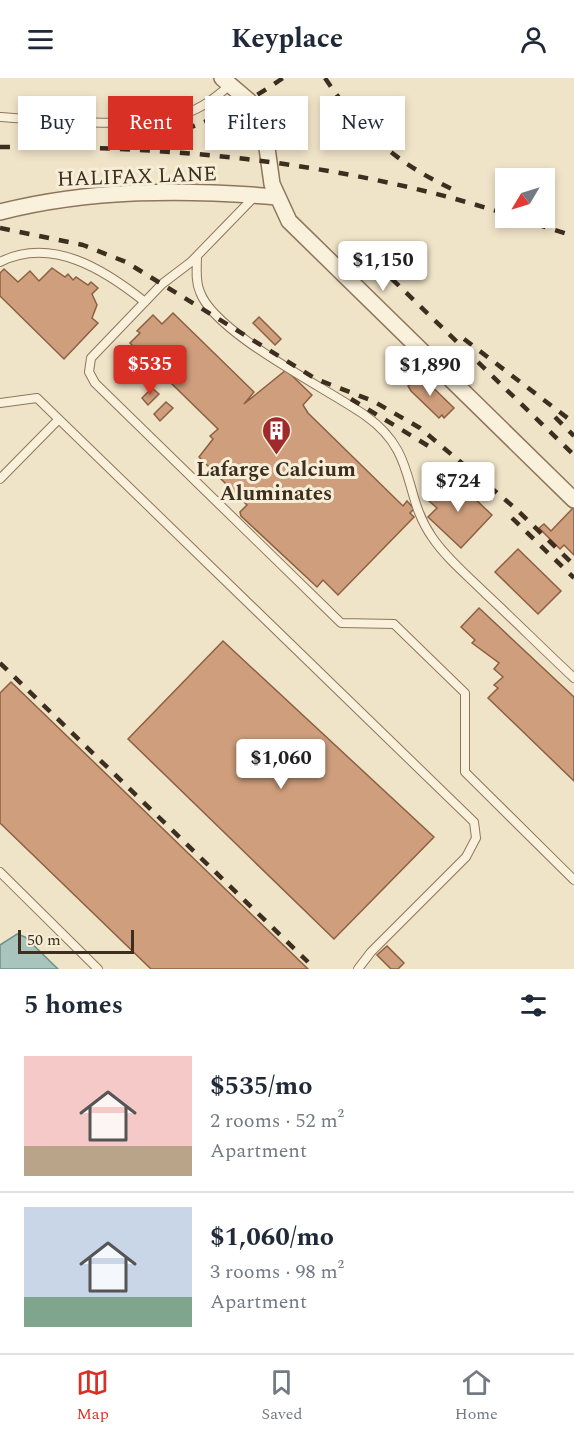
<!DOCTYPE html>
<html lang="en">
<head>
<meta charset="utf-8">
<style>
	:root { --surface:#fff; --page:#f2f2f3; --text:#1f2937; --muted:#747a83; --line:#e0e1e3; --accent:#d93025 }
	body { margin:0; font-family:Spectral,serif; background:var(--page); color:var(--text); height:100vh; display:flex; flex-direction:column; font-size:22px; white-space:nowrap }
	* { box-sizing:border-box; margin:0 }
	p { font-size:20px; color:var(--muted) }
	.icon { flex:none; width:33px; height:33px; fill:none; stroke:currentColor; stroke-width:2; stroke-linecap:round; stroke-linejoin:round }
	.map { position:relative; height:891px; overflow:hidden }
	.panel { display:flex; flex-direction:column; background:var(--surface); flex:1 }
	.panel>* { flex:none }
	.hud { position:absolute; left:18px; top:18px; width:538px; height:54px; display:flex; gap:12px }
	.needle { width:39px; rotate:232deg }
	.controls { position:absolute; left:495px; top:90px; display:grid; gap:12px }
	.controls a { display:grid; place-items:center; width:60px; height:60px; border-radius:0px; background:var(--surface); box-shadow:0 3px 9px #0003; font-size:30px }
	.scale { position:absolute; left:18px; bottom:15px; width:116px; box-sizing:border-box; padding-left:6px; border:3px solid #3d2e20; border-top:0; font-size:16px; line-height:21px; white-space:nowrap; color:#3d2e20; -webkit-text-stroke:4px #f7eed8; paint-order:stroke }
	.price { position:absolute; translate:-50% -51px; padding:0 14px; border-radius:6px; background:#fff; color:#222; font-size:20px; line-height:39px; filter:drop-shadow(0 2px 3px #0008) }
	.price::after { content:''; position:absolute; left:50%; top:36px; width:18px; height:14px; margin-left:-9px; background:inherit; clip-path:polygon(0 0,100% 0,50% 100%) }
	.price.active { background:var(--accent); color:#fff }
	ul { padding:0; list-style:none }
	li { display:flex; align-items:center; gap:18px; height:150px; padding:0 24px }
	li+li { border-top:2px solid var(--line) }
	li span { display:grid; place-items:center; flex:none; width:168px; height:120px; border-radius:0px; color:#555 }
	li>.icon { margin-inline-start:auto }
	span .icon { width:72px; height:72px; fill:#fffc; stroke-width:1 }
	li b { font-size:26px }
	h2 { display:flex; justify-content:space-between; align-items:center; height:72px; padding:0 24px; font-size:26px }
	.pill { padding:0 21px; border-radius:0px; background:var(--surface); box-shadow:0 3px 9px #0003; font-size:21px; line-height:54px }
	.pill.active { background:var(--accent); color:#fff }
	header { display:flex; justify-content:space-between; align-items:center; height:78px; padding:0 24px; background:var(--surface); font-size:27px; font-weight:700 }
	.tabs { display:flex; justify-content:space-around; align-items:center; height:84px; border-top:2px solid var(--line); background:var(--surface); font-size:16px; color:var(--muted) }
	.tabs a { display:grid; justify-items:center; gap:3px }
	.tabs .active { color:var(--accent) }
	.map>svg:first-child { display:block }
	.water { fill:#a9c4bc; stroke:#6f938a; stroke-width:1.5 }
	.building { fill:#cf9f7d; stroke:#8d5f41; stroke-width:1.5 }
	.lines { fill:none; stroke-linecap:round; stroke-linejoin:round }
	.lane-casing { stroke:#8d765c; stroke-width:10 }
	.street-casing { stroke:#8d765c; stroke-width:18 }
	.lane { stroke:#faf1dc; stroke-width:8 }
	.street { stroke:#faf1dc; stroke-width:15 }
	.rail { stroke:#3d2e20; stroke-width:4.5; stroke-dasharray:10 10; stroke-linecap:butt }
	.labels { text-anchor:middle; stroke-width:6; stroke-linejoin:round; paint-order:stroke }
	.street-label { font-size:21px; fill:#3d2e20; stroke:#f7eed8 }
	.poi-label { font-size:21px; font-weight:bold; fill:#3d2e20; stroke:#f7eed8 }
</style>
</head>
<body>
<header><svg class="icon" aria-label="menu" viewBox="0 0 24 24"><path d="M4 6h16M4 12h16M4 18h16"/></svg>Keyplace<svg class="icon" aria-label="person" viewBox="0 0 24 24"><circle cx="12" cy="8" r="4"/><path d="M4 21q1-7 8-7t8 7"/></svg></header>
<div class="map">
<svg width="574" height="891" viewBox="0 0 574 891">
	<rect width="100%" height="100%" fill="#f0e4c8"/>
	<path class="water" d="M17 856 25 859 58 891H0V867Z"/>
	<path class="building" d="M52 190 65 199 68 196 73 202 76 199 88 207 91 204 98 210 92 216 97 227 92 240 98 245 64 281 0 218V195L4 191 18 204 30 193 39 203Z
		M173 235 254 314 244 326 286 292 312 317 303 327 308 335 403 428 407 423 414 431 410 435 414 439 338 517 323 502 317 509 241 438 240 434 247 427 199 379 213 361 210 358 218 351 130 265 140 255 137 253 153 237 162 246Z
		M259 239 281 261 275 267 253 245Z
		M420 297 454 330 444 340 442 337 439 340 411 313 408 308Z
		M152 310 159 316 148 327 142 320Z
		M166 324 173 330 160 343 154 336Z
		M452 399 492 437 461 470 428 439 437 430 429 423Z
		M574 429V477L564 467 560 471 539 450 544 446 551 453Z
		M518 471 561 513 538 536 495 494Z
		M479 530 574 619V703L488 620 498 610 494 607 503 599 494 591 499 585 472 565 475 562 461 549Z
		M223 563 434 759 334 861 128 661Z
		M11 604 308 891H151L0 745V615Z
		M387 868 404 885 398 891H391L377 877Z"/>
	<g class="lines">
		<defs>
			<path id="lane" d="M0 39C50 42 138 52 184 36 202 30 215 20 230 7
				M255 118 191 184 162 206 91 280 89 294 95 305 341 545 394 546 465 615V694L574 802
				M197 178C197 190 195 203 200 214 215 256 328 311 366 338 418 375 402 416 432 459 446 480 467 497 485 515 515 543 544 572 574 600
				M0 184C52 158 105 192 145 224
				M0 325 37 320 474 744 476 760 466 779 371 874 358 891
				M0 401 58 342
				M0 794 98 891"/>
			<path id="street" d="M222 0 249 23 263 41 272 106 289 143 574 422
				M0 134C90 111 185 111 277 119"/>
		</defs>
		<use href="#lane" class="lane-casing"/>
		<use href="#street" class="street-casing"/>
		<use href="#lane" class="lane"/>
		<use href="#street" class="street"/>
		<path class="rail" d="M325 0C362 55 396 85 456 113
			M127 64C185 58 235 33 283 0
			M0 69C169 67 344 84 506 136
			M517 140 574 158
			M0 150 83 167 126 184 316 301 373 323 420 350 515 430 574 487
			M363 173 574 377
			M464 261 574 345
			M351 321 435 372
			M555 339 574 358
			M512 440 574 500
			M0 585 308 884"/>
	</g>
	<defs>
		<symbol id="building-pin" viewBox="-11 -11 22 30"><path d="M0 17L-7.5 6A9.5 9.5 0 1 1 7.5 6Z" fill="#9e2a2b" stroke="#f7eed8"/><path d="M-4-6H4V6H1V3H-1V6H-4ZM-2.5-4.3h1.7v1.8h-1.7ZM.8-4.3h1.7v1.8H.8ZM-2.5-1h1.7V.8h-1.7ZM.8-1h1.7V.8H.8Z" fill="#fff"/></symbol>
	</defs>
	<g fill-rule="evenodd">
		<use href="#building-pin" x="260" y="336" width="33" height="45"/>
	</g>
	<g class="labels">
		<g class="street-label">
			<text transform="translate(137 98) rotate(-2)" y="7">HALIFAX LANE</text>
		</g>
		<g class="poi-label">
			<text x="276" y="398">Lafarge Calcium<tspan x="276" dy="24">Aluminates</tspan></text>
		</g>
	</g>
</svg>
<div class="controls">
<a><svg class="needle" viewBox="-14 -14 28 28"><path d="M0-13l5 13h-10z" fill="#e53935"/><path d="M0 13l5-13h-10z" fill="#747a83"/></svg></a>
</div>
<div class="scale">50 m</div>
<b class="price" style="left:383px;top:214px">$1,150</b>
<b class="price active" style="left:150px;top:318px">$535</b>
<b class="price" style="left:430px;top:319px">$1,890</b>
<b class="price" style="left:458px;top:435px">$724</b>
<b class="price" style="left:281px;top:712px">$1,060</b>
<div class="hud">
<a class="pill">Buy</a>
<a class="pill active">Rent</a>
<a class="pill">Filters</a>
<a class="pill">New</a>
</div>
</div>
<section class="panel">
<h2>5 homes<svg class="icon" aria-label="filters" viewBox="0 0 24 24"><path d="M4 7h16M4 17h16"/><circle cx="9" cy="7" r="2"/><circle cx="15" cy="17" r="2"/></svg></h2>
<ul>
<li><span style="background:linear-gradient(#f6c9c9 75%,#b9a48a 0)"><svg class="icon" aria-label="home" viewBox="0 0 24 24"><path d="M3 11l9-7 9 7M6 9v11h12V9"/></svg></span><div><b>$535/mo</b><p>2 rooms · 52 m²</p><p>Apartment</p></div></li>
<li><span style="background:linear-gradient(#c9d6e8 75%,#7fa58c 0)"><svg class="icon" aria-label="home" viewBox="0 0 24 24"><path d="M3 11l9-7 9 7M6 9v11h12V9"/></svg></span><div><b>$1,060/mo</b><p>3 rooms · 98 m²</p><p>Apartment</p></div></li>
</ul>
</section>
<nav class="tabs">
<a class="active"><svg class="icon" aria-label="map" viewBox="0 0 24 24"><path d="M3 6l6-2 6 2 6-2v14l-6 2-6-2-6 2zM9 4v14M15 6v14"/></svg>Map</a>
<a><svg class="icon" aria-label="saved" viewBox="0 0 24 24"><path d="M7 4h10v16l-5-4-5 4z"/></svg>Saved</a>
<a><svg class="icon" aria-label="home" viewBox="0 0 24 24"><path d="M3 11l9-7 9 7M6 9v11h12V9"/></svg>Home</a>
</nav>
</body>
</html>
